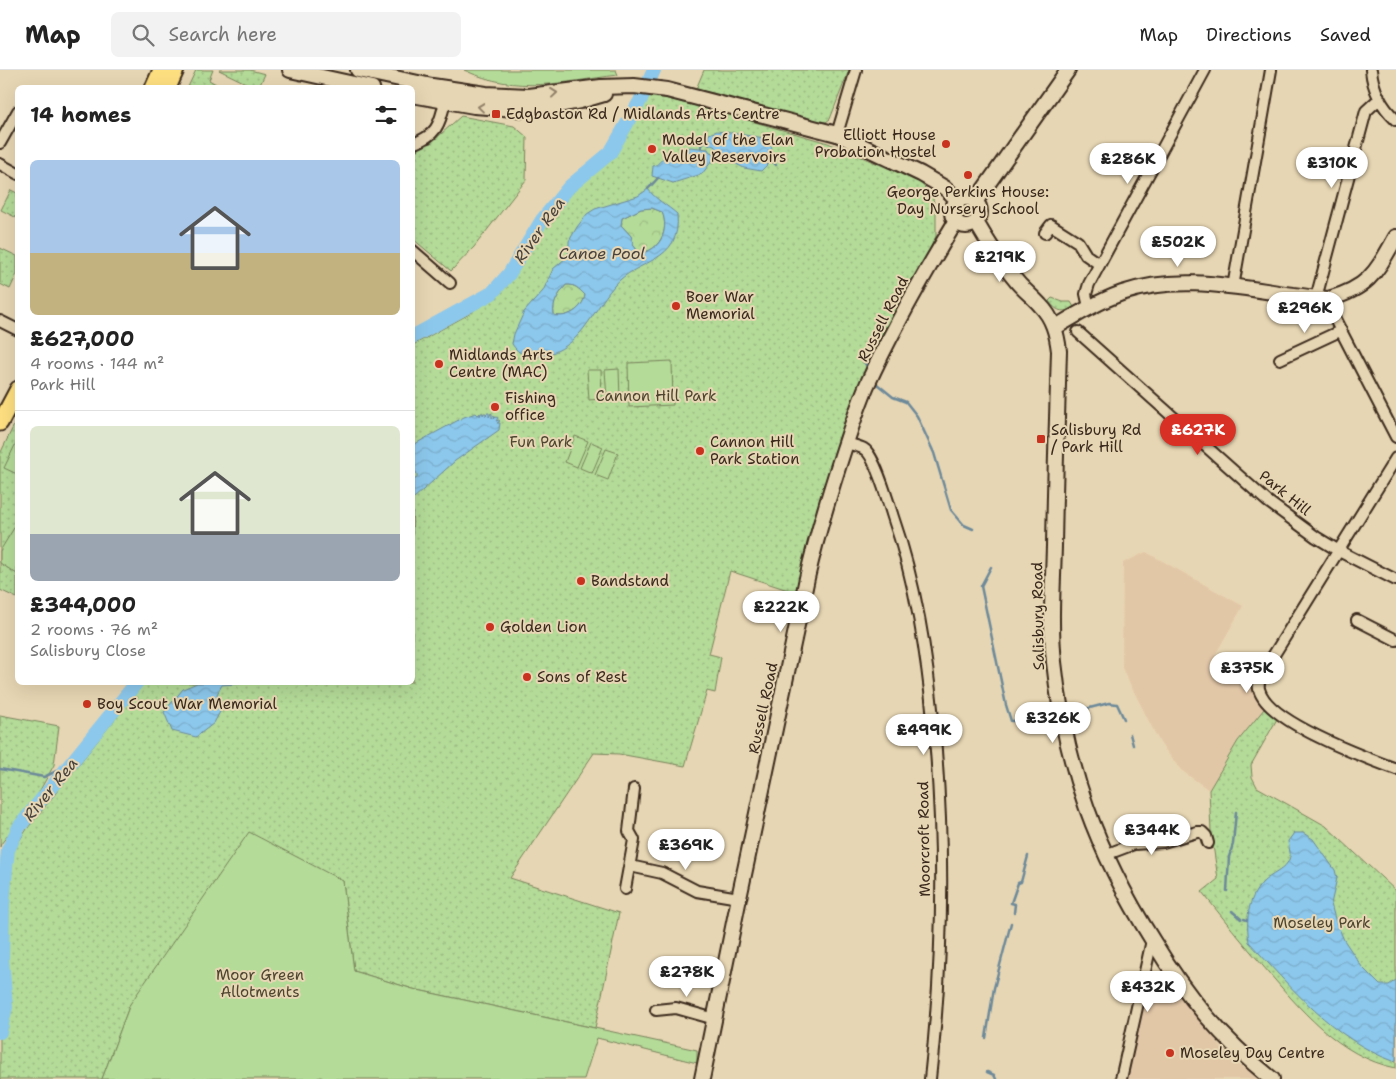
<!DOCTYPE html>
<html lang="en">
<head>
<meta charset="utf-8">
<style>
	:root { --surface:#fff; --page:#f2f2f2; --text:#222; --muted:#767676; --line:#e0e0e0; --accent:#d93025 }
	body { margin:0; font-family:"Shantell Sans",sans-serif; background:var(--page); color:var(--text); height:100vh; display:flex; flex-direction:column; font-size:19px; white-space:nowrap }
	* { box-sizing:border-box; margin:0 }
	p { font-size:16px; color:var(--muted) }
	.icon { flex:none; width:28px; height:28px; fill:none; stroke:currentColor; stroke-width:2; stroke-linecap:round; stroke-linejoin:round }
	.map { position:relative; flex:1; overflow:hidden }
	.side { position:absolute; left:15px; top:15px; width:400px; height:600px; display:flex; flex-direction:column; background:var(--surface); border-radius:8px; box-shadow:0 5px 20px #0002 }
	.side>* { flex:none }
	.price { position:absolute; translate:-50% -42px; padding:0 11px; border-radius:18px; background:#fff; color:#222; font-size:16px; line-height:32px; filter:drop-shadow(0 1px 2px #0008) }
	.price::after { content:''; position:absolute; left:50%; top:30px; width:15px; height:11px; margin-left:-8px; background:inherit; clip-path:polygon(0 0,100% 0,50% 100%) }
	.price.active { background:var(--accent); color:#fff }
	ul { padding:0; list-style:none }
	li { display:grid; align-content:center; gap:10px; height:265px; padding:0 15px }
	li+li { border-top:1px solid var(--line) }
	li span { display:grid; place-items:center; height:155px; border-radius:8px; color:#555 }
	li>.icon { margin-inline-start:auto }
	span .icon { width:90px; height:90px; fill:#fffc; stroke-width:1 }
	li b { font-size:21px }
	h2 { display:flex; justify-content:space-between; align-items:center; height:60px; padding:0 15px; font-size:21px }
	header { display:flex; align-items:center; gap:30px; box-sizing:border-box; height:70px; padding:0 25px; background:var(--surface); border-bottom:1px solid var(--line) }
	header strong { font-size:24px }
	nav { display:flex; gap:28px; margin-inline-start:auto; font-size:18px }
	.search { width:350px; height:45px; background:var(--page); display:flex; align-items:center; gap:12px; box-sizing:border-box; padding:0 18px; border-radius:8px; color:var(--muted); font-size:19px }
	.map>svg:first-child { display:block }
	.built { fill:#e2c7a7 }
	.grass { fill:url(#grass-dots); stroke:#78825b }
	.forest { fill:url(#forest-crowns); stroke:#78825b }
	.garden { fill:#b4db98; stroke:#78825b }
	.water { fill:url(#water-waves); stroke:#6c899a; fill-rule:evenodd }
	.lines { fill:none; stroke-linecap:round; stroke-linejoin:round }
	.stream { stroke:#6c899a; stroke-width:2.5 }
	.river { stroke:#8cc8ec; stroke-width:14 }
	.street-casing { stroke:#3b2a1e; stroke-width:14 }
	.secondary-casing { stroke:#3b2a1e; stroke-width:18 }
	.primary-casing { stroke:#3b2a1e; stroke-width:19 }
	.street { stroke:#e7d6b3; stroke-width:10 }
	.secondary { stroke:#e7d6b3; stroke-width:14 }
	.primary { stroke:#fedf80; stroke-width:15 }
	.oneway { stroke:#918068 }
	.poi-dot { fill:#c8321e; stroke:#e7d6b3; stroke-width:2 }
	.labels { text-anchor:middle; stroke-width:4; stroke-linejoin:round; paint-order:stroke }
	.poi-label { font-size:15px; fill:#3b2a1e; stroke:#e7d6b3; text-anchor:start }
	.street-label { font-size:15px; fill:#3b2a1e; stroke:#e7d6b3 }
	.park-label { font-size:15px; fill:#4d4530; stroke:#e7d6b3 }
	.water-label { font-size:16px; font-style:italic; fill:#47423d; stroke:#e7d6b3 }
</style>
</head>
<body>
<header>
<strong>Map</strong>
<div class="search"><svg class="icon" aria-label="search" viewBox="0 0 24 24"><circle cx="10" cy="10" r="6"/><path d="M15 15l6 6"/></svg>Search here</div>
<nav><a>Map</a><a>Directions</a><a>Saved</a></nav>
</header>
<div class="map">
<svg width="1396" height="1009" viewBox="0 0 1396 1009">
	<defs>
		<pattern id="grass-dots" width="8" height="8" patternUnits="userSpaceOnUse" patternTransform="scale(1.25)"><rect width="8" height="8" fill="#b4db98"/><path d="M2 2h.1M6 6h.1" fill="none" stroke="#9cbc83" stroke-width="1.8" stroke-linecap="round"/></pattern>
		<pattern id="forest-crowns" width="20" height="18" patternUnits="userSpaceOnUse" patternTransform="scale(1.25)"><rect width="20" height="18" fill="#b4db98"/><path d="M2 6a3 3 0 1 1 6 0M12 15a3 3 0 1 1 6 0" fill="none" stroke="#9cbc83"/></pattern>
		<pattern id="water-waves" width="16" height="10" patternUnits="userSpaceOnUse" patternTransform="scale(1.25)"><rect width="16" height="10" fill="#8cc8ec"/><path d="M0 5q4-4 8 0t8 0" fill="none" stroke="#7aacca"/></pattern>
	</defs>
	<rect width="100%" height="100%" fill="#e7d6b3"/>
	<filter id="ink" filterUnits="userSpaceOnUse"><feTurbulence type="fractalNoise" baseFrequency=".02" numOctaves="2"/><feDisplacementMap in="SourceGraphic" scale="10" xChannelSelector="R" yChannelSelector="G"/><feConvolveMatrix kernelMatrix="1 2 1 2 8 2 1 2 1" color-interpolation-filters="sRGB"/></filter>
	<g filter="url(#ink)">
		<path class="built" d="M1146 482 1243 536 1215 585 1248 610 1264 639 1238 671 1209 720 1181 700 1160 673 1122 598 1123 493Z
			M1165 903 1230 989 1261 1009H1127L1147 912 1152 905Z"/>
		<path class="grass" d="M196 0H213L209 10 216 14 214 17H188Z
			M219 0H250L265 4 259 17H254Z
			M704 0H849L830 49 826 52 817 51 696 19Z
			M649 24 716 41 828 73 919 111 932 126 936 139V166L921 199 903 226 869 288 827 409 797 523 730 501 709 584 721 587 715 623 707 621 685 696 619 684 594 683 510 808 619 843 595 958 413 919 354 901 343 811 130 934 102 1009H0V890L7 888 8 797 14 779 27 759 144 613 412 612 413 275 471 243 501 218 521 187 570 121 614 84Z
			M461 46 514 56 527 67 526 110 474 177 451 201 413 169V82L431 73Z
			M11 120 17 123V148L1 140Z
			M0 178 17 186V204L10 219 0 214Z
			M1052 228 1063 232H1071L1074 237C1063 244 1056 241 1049 231Z
			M17 349V528L0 520V384Z
			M1264 639 1277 649 1251 695 1252 707 1257 717 1326 756 1396 821V998C1339 987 1299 938 1263 896 1242 872 1222 847 1202 822L1218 809 1211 761 1209 720 1238 671Z
			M0 645 59 656 54 695 34 731 1 774 0 777Z"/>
		<path class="forest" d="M652 138 662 142C670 160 659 182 639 183L634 176 631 166 621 155 622 148 641 139Z
			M566 215C575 214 579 219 585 225 583 239 567 249 554 245 552 233 558 225 566 215Z"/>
		<path class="garden" d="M464 0H616L618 5C562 12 518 25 464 0Z
			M672 291 673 335 629 337 628 293Z
			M619 299 620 329H607L605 300Z
			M587 300H601L602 329 589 330Z
			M575 366 588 371 577 397 565 392Z
			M17 371V404L4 398Z
			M591 372 603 377 592 403 580 398Z
			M606 379 618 383 608 410 595 405Z
			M17 453V504L0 493V481Z
			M249 762 343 811 354 901 413 919 697 980V993L597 968 584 1009H324L321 1007 315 1009H102L130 934Z"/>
		<path class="water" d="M717 61 765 68 772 78 768 94 761 101 744 98 732 92 714 76 702 72 707 68 709 64Z
			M690 77 708 79 710 82 713 83 715 87 702 104 673 113 652 106 653 96C659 94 659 92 663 88 670 83 681 84 690 77Z
			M648 119C656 130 667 135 677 144 682 194 637 188 614 216 590 244 582 277 542 286 529 289 519 285 512 274L514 264 524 242 543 221 553 199 567 187 569 181V171L577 157 587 144 595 139 638 126ZM652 138 662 142C670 161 659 182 639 183L634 176 631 166 621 155 622 148 641 139ZM566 215C575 214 579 219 585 225 583 239 567 249 554 245 552 233 558 225 566 215Z
			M476 343 478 345 480 343V346L481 343H483V345L484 343H486V346L487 343H489V347L491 343 492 344V348L494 345 495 346 494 349 496 347 498 348 496 351 499 350 500 351 497 353H500L499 360 455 391 413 429V410L417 408V404L413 398V375L464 347Z
			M197 613H251L222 615 217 624 221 640 214 653 196 667 172 661 164 642 183 619Z
			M1294 763H1303L1313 769 1335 800 1337 808 1331 834 1335 849 1344 870 1362 897 1380 915H1389L1396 910V990L1393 991C1335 970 1290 917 1249 872 1246 851 1247 830 1262 813 1270 804 1287 800 1290 787 1291 783 1288 775 1288 771Z"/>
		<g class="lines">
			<path class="stream" d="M701 77 702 72
				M770 88 776 95
				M648 119 658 108
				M862 288 867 297
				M877 314 893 327 906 332 917 346 934 383 951 440 964 455 973 459
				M991 497 981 516 1006 635 1011 651H1024
				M1070 643 1109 633 1117 634 1124 649
				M1130 664 1133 675
				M0 699 44 707 71 694
				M1227 821 1229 787 1233 774 1236 742
				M1232 841 1241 849
				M1014 843 1015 834 1011 833 1018 813 1021 812 1028 786
				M1244 849 1247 850
				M986 968 994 918 1011 853
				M987 1002 994 1005 996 1009"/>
			<path class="river" d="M412 267 492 223 509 204 542 150 569 117 610 83 640 31 654 0
				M0 962 6 937 2 889 3 835 6 798 8 780 19 757 137 612"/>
			<defs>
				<path id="street" d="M1371 0C1373 20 1382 37 1396 50
					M837 64 856 0
					M0 73 18 41
					M412 74C436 66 440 55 445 31
					M0 94 18 104
					M1045 163 1051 155 1078 172 1086 185 1099 194
					M412 180 450 213
					M1233 217 1271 0
					M1316 228 1366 41 1379 29
					M1324 228 1396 367
					M1089 237 1086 224 1089 214 1205 0
					M0 251 18 260
					M1078 262 1267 431 1316 467 1339 481 1396 510
					M1280 289 1340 261
					M846 373C852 375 859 376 864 379 874 384 888 431 892 444 916 513 927 585 934 658 945 774 943 893 930 1009
					M1396 388 1270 591C1265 599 1257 609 1259 619 1267 652 1366 688 1396 699
					M1357 550 1396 570
					M1105 785 1134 774 1163 772 1197 762H1202L1206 766 1208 773
					M630 796 662 803 697 821 739 828
					M625 819 634 770 629 761 634 719
					M656 940 676 938 715 949
					M1121 1009 1152 870"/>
				<path id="secondary" d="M290 0 372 18
					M358 0 432 16 486 24 528 26 601 17 634 16 667 20 837 64 921 104 945 118 959 131
					M412 25 474 36 530 40 580 31 604 24
					M952 142a14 14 0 1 1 28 0a14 14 0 1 1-28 0Z
					M975 132 1068 0
					M976 152C988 173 1002 194 1018 213 1025 221 1033 227 1040 235 1053 248 1057 264 1059 281 1057 346 1055 411 1054 476 1053 515 1050 554 1054 592 1065 697 1097 782 1153 871 1186 926 1221 968 1272 1009
					M1054 258C1076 245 1097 232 1122 223 1190 200 1260 224 1329 229 1370 217 1376 202 1396 167
					M702 1009 739 828 807 508C817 464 830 422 844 379 851 358 858 336 867 315 893 258 924 204 956 151"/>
				<path id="primary" d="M153 18 161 0
					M168 18 176 0
					M0 353 18 319"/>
			</defs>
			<use href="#street" class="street-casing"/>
			<use href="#secondary" class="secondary-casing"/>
			<use href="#primary" class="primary-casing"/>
			<use href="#street" class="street"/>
			<use href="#secondary" class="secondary"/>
			<use href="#primary" class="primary"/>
		</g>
		<defs><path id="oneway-chevron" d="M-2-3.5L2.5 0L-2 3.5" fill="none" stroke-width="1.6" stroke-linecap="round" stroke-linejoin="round" transform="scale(1.25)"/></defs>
		<g class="oneway">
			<use href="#oneway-chevron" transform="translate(554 23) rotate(-6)"/>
			<use href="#oneway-chevron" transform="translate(481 37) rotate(-173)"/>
		</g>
	</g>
	<g class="poi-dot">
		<rect x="491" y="39" width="10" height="10" rx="2.5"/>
		<circle cx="946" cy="74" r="5"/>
		<circle cx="652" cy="79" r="5"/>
		<circle cx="968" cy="105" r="5"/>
		<circle cx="676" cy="236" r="5"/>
		<circle cx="439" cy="294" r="5"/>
		<circle cx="495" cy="337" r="5"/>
		<rect x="1036" y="364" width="10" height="10" rx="2.5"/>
		<circle cx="700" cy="381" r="5"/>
		<circle cx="581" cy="511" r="5"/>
		<circle cx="490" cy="557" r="5"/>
		<circle cx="527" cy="607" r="5"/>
		<circle cx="87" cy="634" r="5"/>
		<circle cx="1170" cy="983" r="5"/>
	</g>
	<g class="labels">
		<g class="poi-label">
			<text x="506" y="49">Edgbaston Rd / Midlands Arts Centre</text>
			<text x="936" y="70" text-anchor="end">Elliott House<tspan x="936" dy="17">Probation Hostel</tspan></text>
			<text x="662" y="75">Model of the Elan<tspan x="662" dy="17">Valley Reservoirs</tspan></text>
			<text x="968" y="127" text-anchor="middle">George Perkins House:<tspan x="968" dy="17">Day Nursery School</tspan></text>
			<text x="686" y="232">Boer War<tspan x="686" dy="17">Memorial</tspan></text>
			<text x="449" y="290">Midlands Arts<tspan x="449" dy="17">Centre (MAC)</tspan></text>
			<text x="505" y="333">Fishing<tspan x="505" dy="17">office</tspan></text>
			<text x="1051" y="365">Salisbury Rd<tspan x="1051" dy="17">/ Park Hill</tspan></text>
			<text x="710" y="377">Cannon Hill<tspan x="710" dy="17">Park Station</tspan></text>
			<text x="591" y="516">Bandstand</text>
			<text x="500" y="562">Golden Lion</text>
			<text x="537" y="612">Sons of Rest</text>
			<text x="97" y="639">Boy Scout War Memorial</text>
			<text x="1180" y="988">Moseley Day Centre</text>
		</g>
		<g class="street-label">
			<text transform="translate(883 249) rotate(-63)" y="5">Russell Road</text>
			<text transform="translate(1285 423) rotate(39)" y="5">Park Hill</text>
			<text transform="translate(1038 546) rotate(-91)" y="5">Salisbury Road</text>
			<text transform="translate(763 638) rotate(-78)" y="5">Russell Road</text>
			<text transform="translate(924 769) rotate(-91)" y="5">Moorcroft Road</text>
		</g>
		<g class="park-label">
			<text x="656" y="331">Cannon Hill Park</text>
			<text x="541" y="377">Fun Park</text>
			<text x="1322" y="858">Moseley Park</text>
			<text x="260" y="910">Moor Green<tspan x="260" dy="17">Allotments</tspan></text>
		</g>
		<g class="water-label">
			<text transform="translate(539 160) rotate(-55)" y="6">River Rea</text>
			<text x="602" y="189">Canoe Pool</text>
			<text transform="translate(50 719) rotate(-51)" y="6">River Rea</text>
		</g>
	</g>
</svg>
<b class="price" style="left:1128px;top:115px">£286K</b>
<b class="price" style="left:1332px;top:119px">£310K</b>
<b class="price" style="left:1178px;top:198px">£502K</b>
<b class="price" style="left:1000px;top:213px">£219K</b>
<b class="price" style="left:1305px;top:264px">£296K</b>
<b class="price active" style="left:1198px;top:386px">£627K</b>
<b class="price" style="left:781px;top:563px">£222K</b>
<b class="price" style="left:1247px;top:624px">£375K</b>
<b class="price" style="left:1053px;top:674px">£326K</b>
<b class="price" style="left:924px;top:686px">£499K</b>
<b class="price" style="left:1152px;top:786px">£344K</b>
<b class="price" style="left:686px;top:801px">£369K</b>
<b class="price" style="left:687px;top:928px">£278K</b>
<b class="price" style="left:1148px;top:943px">£432K</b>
<section class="side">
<h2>14 homes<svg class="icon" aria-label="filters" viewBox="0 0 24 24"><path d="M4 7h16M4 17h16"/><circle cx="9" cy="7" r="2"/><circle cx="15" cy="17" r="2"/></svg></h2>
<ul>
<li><span style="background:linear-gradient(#a9c7e8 60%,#c2b280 0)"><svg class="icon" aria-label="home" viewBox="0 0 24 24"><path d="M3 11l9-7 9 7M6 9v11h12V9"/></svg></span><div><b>£627,000</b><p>4 rooms · 144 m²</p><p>Park Hill</p></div></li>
<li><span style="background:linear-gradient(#dfe7d0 70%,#9aa5b1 0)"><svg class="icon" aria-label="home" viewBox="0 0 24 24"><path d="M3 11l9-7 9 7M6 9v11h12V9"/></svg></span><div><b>£344,000</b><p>2 rooms · 76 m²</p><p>Salisbury Close</p></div></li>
</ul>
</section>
</div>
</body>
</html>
